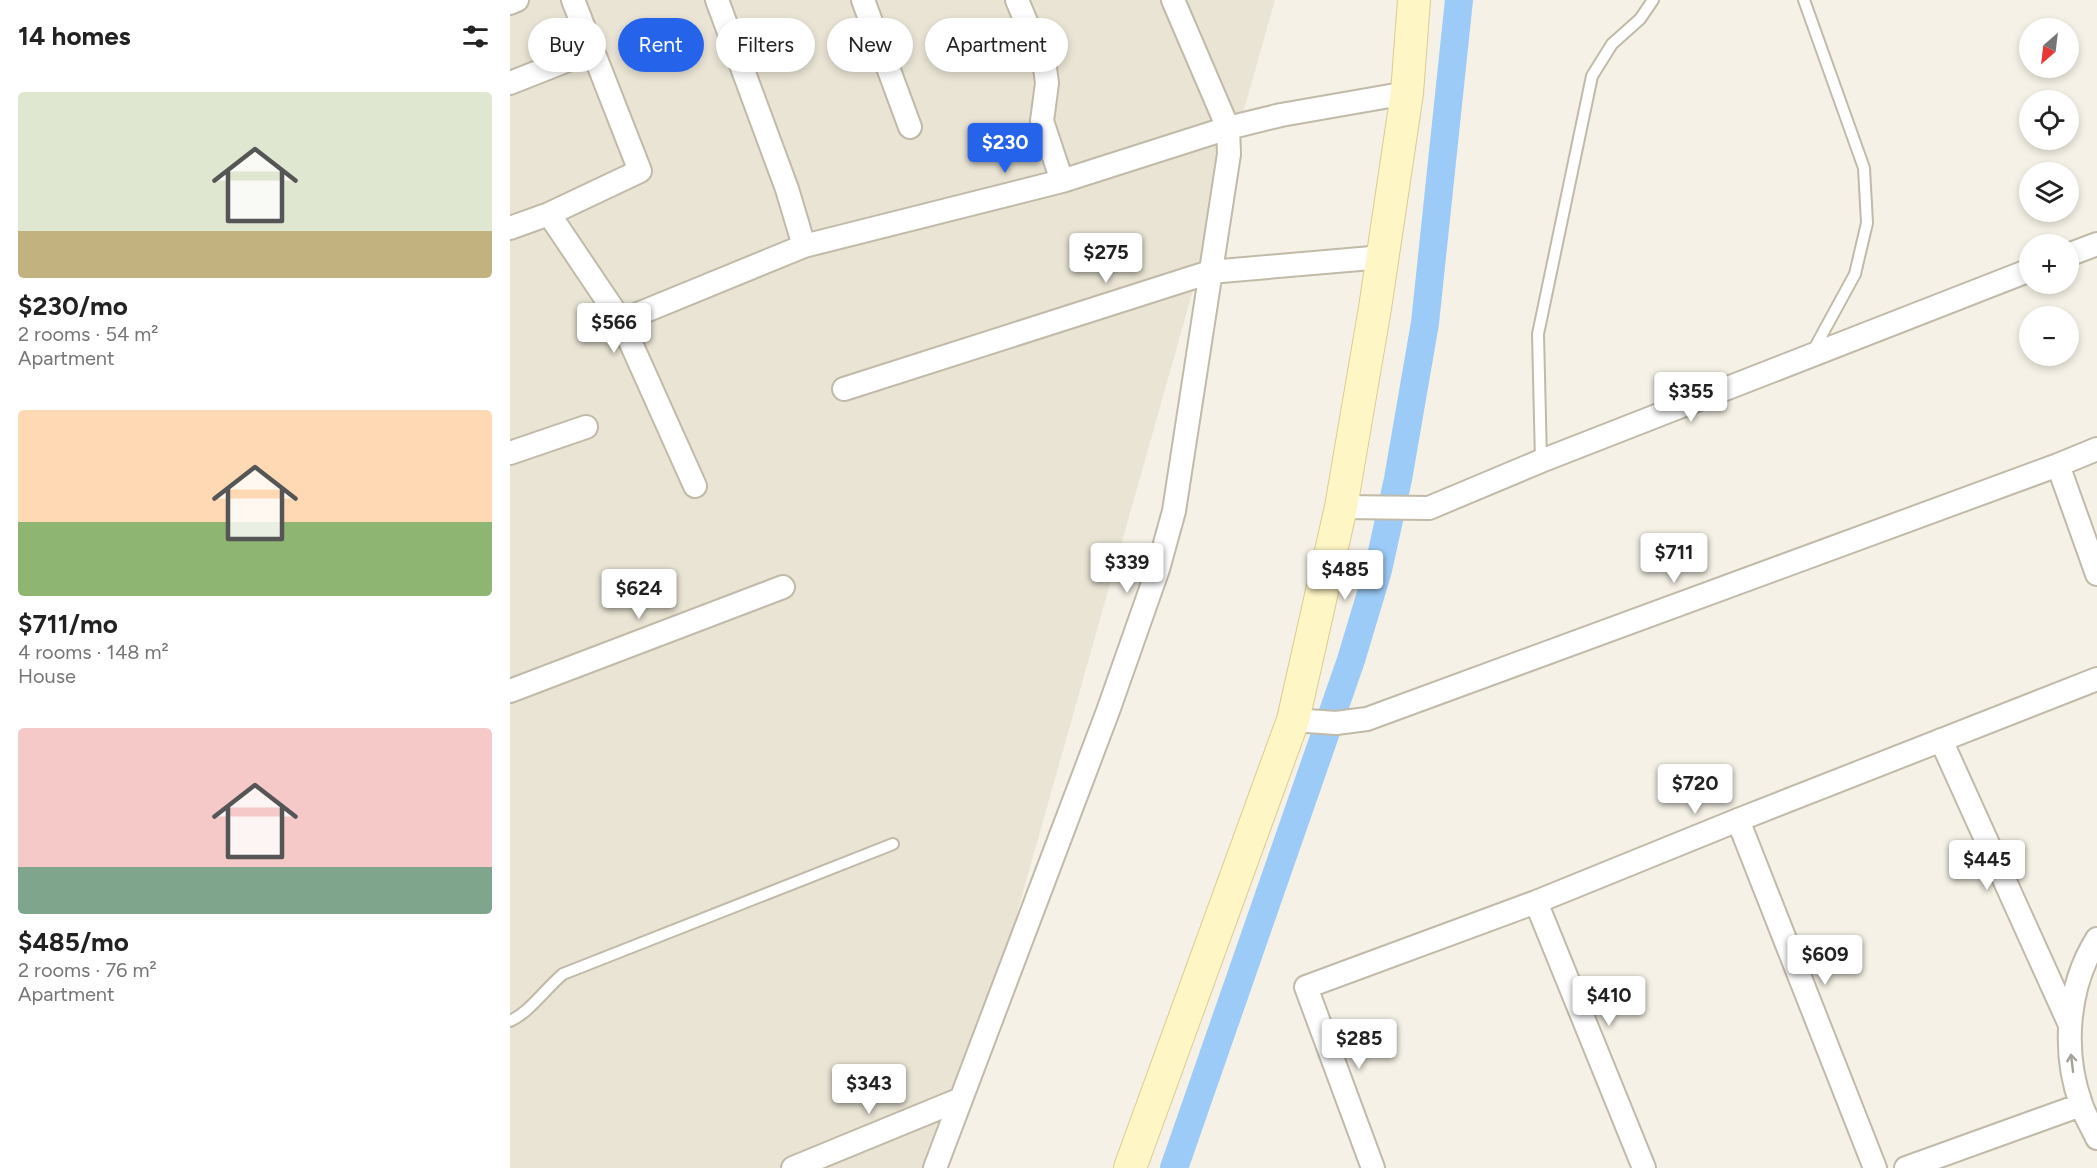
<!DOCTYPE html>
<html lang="en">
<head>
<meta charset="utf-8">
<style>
	:root { --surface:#fff; --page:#f2f2f2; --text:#222; --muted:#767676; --accent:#2563eb }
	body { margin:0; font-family:Figtree,sans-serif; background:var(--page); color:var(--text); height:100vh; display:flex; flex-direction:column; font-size:22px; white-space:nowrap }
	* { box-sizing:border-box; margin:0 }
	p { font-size:20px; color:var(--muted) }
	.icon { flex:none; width:33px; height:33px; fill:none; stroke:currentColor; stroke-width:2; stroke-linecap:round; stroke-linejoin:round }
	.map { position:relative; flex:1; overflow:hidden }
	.sheet { display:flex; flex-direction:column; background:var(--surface); width:510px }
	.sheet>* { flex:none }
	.guide { position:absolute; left:18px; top:18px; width:570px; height:54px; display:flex; gap:12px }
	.needle { width:39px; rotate:208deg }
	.buttons { position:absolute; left:1509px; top:18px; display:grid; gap:12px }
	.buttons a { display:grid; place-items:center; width:60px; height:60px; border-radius:50%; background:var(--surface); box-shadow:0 3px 9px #0003; font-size:30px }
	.price { position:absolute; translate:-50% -51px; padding:0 14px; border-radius:6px; background:#fff; color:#222; font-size:20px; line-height:39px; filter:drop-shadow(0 2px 3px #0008) }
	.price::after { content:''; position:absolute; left:50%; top:36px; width:18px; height:14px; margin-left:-9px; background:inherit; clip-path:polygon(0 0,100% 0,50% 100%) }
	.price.active { background:var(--accent); color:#fff }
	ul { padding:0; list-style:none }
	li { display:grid; align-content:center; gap:12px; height:318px; padding:0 18px }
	li span { display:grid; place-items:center; height:186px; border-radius:6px; color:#555 }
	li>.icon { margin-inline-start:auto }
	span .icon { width:108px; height:108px; fill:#fffc; stroke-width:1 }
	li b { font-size:26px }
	h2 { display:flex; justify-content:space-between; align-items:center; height:72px; padding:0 18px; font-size:26px }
	.pill { padding:0 21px; border-radius:27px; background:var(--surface); box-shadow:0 3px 9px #0003; font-size:21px; line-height:54px }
	.pill.active { background:var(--accent); color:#fff }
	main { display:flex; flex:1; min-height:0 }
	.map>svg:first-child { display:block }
	.residential { fill:#e9e4d4 }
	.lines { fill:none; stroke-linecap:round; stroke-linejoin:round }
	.canal { stroke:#9ccbf7; stroke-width:28 }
	.lane-casing { stroke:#c1baa8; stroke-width:14 }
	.street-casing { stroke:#c1baa8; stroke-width:26 }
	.secondary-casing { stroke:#d9cc91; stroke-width:34 }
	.lane { stroke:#fff; stroke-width:10 }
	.street { stroke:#fff; stroke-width:22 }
	.secondary { stroke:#fff6c6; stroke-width:32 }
	.oneway { stroke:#a4a09a }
</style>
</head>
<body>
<main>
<section class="sheet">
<h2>14 homes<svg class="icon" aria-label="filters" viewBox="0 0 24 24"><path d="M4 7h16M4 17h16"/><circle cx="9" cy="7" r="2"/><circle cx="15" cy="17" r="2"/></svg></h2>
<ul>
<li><span style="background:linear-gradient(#dfe7d0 75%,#c2b280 0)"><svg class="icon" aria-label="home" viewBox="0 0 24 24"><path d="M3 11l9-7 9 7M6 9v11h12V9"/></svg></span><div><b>$230/mo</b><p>2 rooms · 54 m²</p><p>Apartment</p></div></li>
<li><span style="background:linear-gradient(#ffd9b3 60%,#8fb573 0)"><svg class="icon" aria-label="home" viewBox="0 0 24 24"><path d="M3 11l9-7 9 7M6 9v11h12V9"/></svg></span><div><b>$711/mo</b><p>4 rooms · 148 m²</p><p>House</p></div></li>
<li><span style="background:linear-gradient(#f6c9c9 75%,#7fa58c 0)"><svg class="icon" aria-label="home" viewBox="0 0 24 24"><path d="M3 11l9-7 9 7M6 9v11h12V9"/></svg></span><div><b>$485/mo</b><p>2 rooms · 76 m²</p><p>Apartment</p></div></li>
</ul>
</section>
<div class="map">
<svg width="1587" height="1168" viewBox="0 0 1587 1168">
	<rect width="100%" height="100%" fill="#f5f1e6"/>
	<path class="residential" d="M0 0H765L435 1168H0Z"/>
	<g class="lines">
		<path class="canal" d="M664 1168 841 660 868 570 888 479 915 323 949 0"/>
		<defs>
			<path id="lane" d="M1294 0 1354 168 1357 223 1345 274 1303 351
				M1031 461 1028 334 1082 76 1102 44 1130 19 1143 0
				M0 1021C20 1012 35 989 53 974L383 844"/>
			<path id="street" d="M207 0 277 189 294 246
				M353 0 400 127
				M507 0 535 68 537 83 532 121 552 181
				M0 3 7 0
				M0 83 81 51
				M39 214 111 321 185 486
				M0 228 39 214 130 171 63 0
				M1558 255 1587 244
				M111 321 294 246 552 181 718 128 771 115 897 93
				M334 389 700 272 873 257
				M0 453 76 427
				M1548 465 1587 574
				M831 507 919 508 1031 461 1520 270
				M0 691 273 587
				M783 720 826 723 857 719 1548 465 1587 449
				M1431 740 1560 1025
				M1228 820 1365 1168
				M1026 902 1134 1168
				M1587 939C1557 987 1552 1051 1571 1104 1575 1116 1582 1127 1587 1138
				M283 1168 451 1099
				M425 1168 598 711 648 569 664 511 719 154 718 128 663 0
				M863 1168 796 987 1026 902 1228 820 1587 679
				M1396 1168 1571 1105"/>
			<path id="secondary" d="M620 1168 783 720 831 507 865 308 897 93 904 0"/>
		</defs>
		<use href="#lane" class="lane-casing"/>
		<use href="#street" class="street-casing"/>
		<use href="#secondary" class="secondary-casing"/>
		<use href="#lane" class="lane"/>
		<use href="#street" class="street"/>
		<use href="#secondary" class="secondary"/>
	</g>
	<defs><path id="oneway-shaft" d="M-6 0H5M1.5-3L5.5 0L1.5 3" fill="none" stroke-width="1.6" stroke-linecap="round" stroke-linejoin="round" transform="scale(1.5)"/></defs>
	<use class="oneway" href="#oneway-shaft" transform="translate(1562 1063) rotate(-97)"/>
</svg>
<div class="buttons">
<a><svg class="needle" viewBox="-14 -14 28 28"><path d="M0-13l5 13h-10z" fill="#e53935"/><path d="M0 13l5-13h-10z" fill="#767676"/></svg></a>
<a><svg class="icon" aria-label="locate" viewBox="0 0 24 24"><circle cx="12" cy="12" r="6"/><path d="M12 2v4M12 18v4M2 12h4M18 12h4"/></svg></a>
<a><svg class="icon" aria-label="layers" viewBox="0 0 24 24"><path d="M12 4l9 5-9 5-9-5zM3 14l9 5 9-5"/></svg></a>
<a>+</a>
<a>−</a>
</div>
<b class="price active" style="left:495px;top:174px">$230</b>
<b class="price" style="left:596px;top:284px">$275</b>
<b class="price" style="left:104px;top:354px">$566</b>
<b class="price" style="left:1181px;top:423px">$355</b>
<b class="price" style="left:1164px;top:584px">$711</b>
<b class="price" style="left:617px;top:594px">$339</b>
<b class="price" style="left:835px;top:601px">$485</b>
<b class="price" style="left:129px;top:620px">$624</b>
<b class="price" style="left:1185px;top:815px">$720</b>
<b class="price" style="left:1477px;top:891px">$445</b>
<b class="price" style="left:1315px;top:986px">$609</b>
<b class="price" style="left:1099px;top:1027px">$410</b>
<b class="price" style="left:849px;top:1070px">$285</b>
<b class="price" style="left:359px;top:1115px">$343</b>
<div class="guide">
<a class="pill">Buy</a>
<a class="pill active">Rent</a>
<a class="pill">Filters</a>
<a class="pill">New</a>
<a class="pill">Apartment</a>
</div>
</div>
</main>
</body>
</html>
